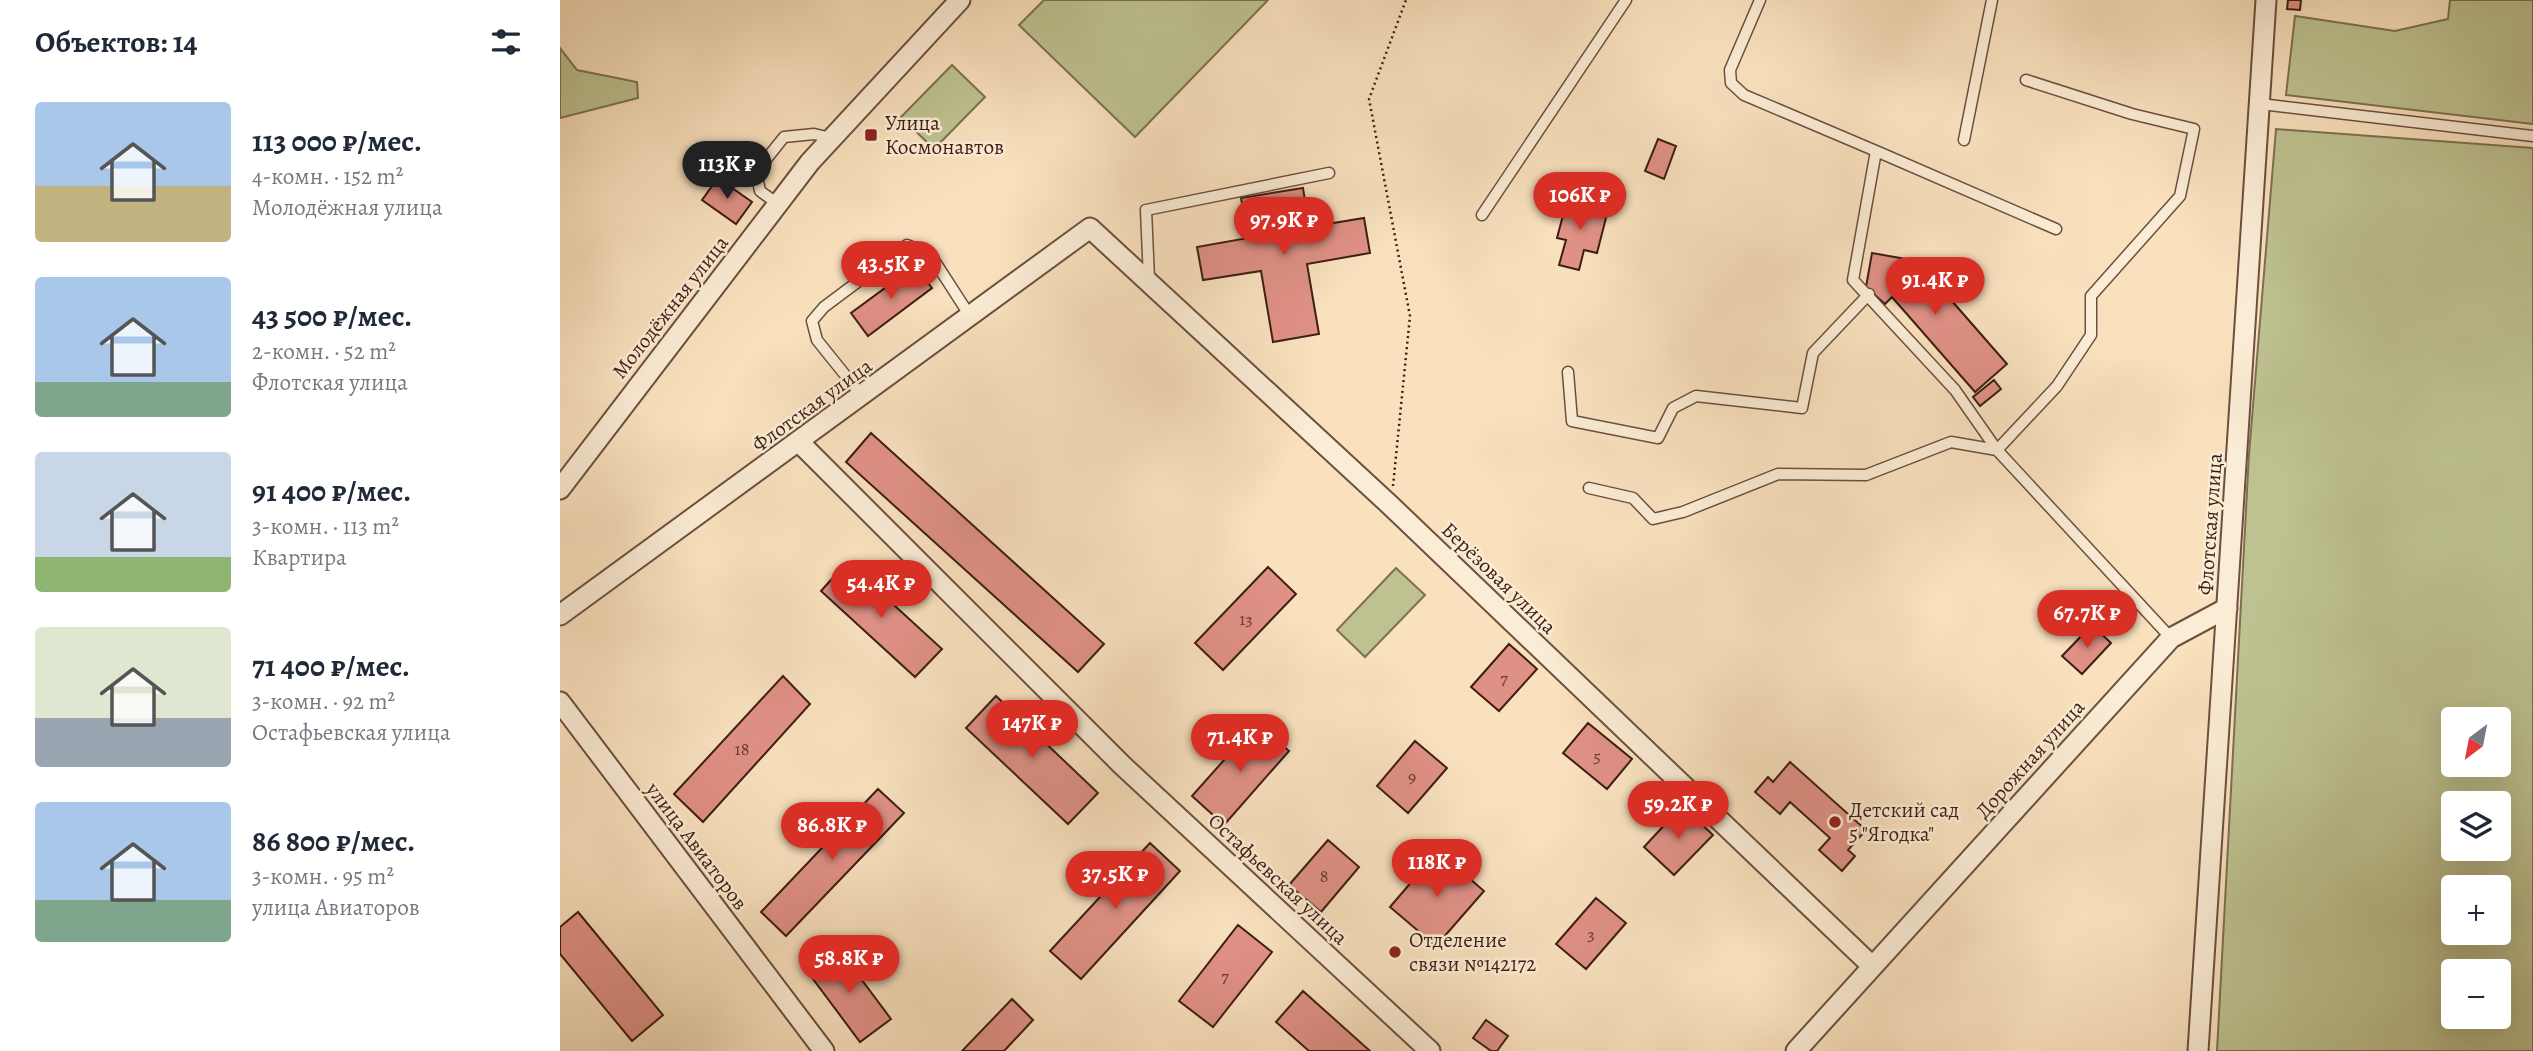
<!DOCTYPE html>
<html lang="ru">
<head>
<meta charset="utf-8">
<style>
	:root { --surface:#fff; --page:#f6f6f7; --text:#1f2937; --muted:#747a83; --accent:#d93025 }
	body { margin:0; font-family:Alegreya,serif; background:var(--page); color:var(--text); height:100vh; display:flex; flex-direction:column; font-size:26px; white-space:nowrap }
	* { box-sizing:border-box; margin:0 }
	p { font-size:23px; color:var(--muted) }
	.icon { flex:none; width:38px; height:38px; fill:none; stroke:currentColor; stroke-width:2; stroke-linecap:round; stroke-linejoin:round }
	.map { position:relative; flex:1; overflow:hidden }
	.drawer { display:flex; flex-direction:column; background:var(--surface); width:560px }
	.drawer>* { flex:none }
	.needle { width:46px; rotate:212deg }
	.tools { position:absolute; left:1881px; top:707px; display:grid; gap:14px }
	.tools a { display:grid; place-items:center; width:70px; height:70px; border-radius:7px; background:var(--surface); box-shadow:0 7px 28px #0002; font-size:35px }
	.price { position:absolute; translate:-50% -60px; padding:0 16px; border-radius:24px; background:var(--accent); color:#fff; font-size:23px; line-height:46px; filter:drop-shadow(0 2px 4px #0008) }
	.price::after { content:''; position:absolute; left:50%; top:42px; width:21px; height:16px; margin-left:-10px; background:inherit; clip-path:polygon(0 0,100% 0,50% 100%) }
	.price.selected { background:#222; color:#fff }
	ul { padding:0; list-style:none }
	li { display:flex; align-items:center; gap:21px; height:175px; padding:0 35px }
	li span { display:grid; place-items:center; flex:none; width:196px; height:140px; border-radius:7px; color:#555 }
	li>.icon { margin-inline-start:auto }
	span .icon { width:84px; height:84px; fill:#fffc; stroke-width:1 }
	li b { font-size:30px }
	h2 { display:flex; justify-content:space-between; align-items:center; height:84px; padding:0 35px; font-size:30px }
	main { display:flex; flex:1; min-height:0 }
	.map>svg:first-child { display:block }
	.green { fill:#bec291; stroke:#7e7052; stroke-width:2; fill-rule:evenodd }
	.building { fill:#e09186; stroke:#3d1e13; stroke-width:2 }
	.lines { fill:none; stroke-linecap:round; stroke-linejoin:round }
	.lane-casing { stroke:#6c4f3e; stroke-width:13 }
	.street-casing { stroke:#6c4f3e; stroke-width:23 }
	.path { stroke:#3d1e13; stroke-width:2.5; stroke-dasharray:2 3.5; stroke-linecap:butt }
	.lane { stroke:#fbecd5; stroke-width:10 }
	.street { stroke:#fbecd5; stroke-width:19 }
	.poi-dot { fill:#8f2418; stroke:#fbecd5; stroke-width:2.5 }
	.labels { text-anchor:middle; stroke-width:5; stroke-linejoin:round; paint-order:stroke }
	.number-label { font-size:18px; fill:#663b30 }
	.poi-label { font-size:21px; fill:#3d1e13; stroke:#fbecd5; text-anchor:start }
	.street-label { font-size:21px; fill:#3d1e13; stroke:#fbecd5 }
</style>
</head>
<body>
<main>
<section class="drawer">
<h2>Объектов: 14<svg class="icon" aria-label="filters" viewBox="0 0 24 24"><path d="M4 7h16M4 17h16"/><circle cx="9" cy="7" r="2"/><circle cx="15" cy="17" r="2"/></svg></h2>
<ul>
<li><span style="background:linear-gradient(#a9c7e8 60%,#c2b280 0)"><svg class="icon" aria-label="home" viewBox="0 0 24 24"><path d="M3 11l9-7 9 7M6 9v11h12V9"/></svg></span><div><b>113 000 ₽/мес.</b><p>4-комн. · 152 m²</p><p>Молодёжная улица</p></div></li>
<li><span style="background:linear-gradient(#a9c7e8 75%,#7fa58c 0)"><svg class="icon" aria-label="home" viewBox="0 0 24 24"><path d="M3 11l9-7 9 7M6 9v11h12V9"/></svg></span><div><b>43 500 ₽/мес.</b><p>2-комн. · 52 m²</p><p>Флотская улица</p></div></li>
<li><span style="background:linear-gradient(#c9d6e8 75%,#8fb573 0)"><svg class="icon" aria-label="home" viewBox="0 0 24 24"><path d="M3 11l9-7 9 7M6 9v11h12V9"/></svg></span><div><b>91 400 ₽/мес.</b><p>3-комн. · 113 m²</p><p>Квартира</p></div></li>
<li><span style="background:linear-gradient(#dfe7d0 65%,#9aa5b1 0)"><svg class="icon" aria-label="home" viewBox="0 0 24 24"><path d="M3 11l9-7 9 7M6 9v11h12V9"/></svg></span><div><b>71 400 ₽/мес.</b><p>3-комн. · 92 m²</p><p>Остафьевская улица</p></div></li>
<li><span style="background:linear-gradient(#a9c7e8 70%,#7fa58c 0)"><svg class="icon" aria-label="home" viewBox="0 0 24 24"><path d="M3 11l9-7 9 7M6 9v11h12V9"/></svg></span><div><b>86 800 ₽/мес.</b><p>3-комн. · 95 m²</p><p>улица Авиаторов</p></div></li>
</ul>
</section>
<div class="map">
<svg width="1973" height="1051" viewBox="0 0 1973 1051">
	<rect width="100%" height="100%" fill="#f9e1be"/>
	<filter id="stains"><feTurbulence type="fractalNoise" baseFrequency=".00286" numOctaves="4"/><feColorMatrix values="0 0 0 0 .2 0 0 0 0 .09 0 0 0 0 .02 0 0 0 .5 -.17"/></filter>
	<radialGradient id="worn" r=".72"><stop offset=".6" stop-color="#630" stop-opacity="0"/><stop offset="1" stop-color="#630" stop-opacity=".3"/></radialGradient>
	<path class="green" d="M484 0H708L575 137 459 25Z
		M1890 0H1973V124L1726 95 1735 16 1835 31 1888 19Z
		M0 48 17 70 77 82 78 98 0 118Z
		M392 65 425 97 374 149 341 117Z
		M1716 129 1973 148V1051H1657L1689 454ZM1894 719H1939V765H1894ZM1894 803H1939V849H1894ZM1939 887V933H1894V887ZM1894 971H1939V1017H1894Z
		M836 568 865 595 805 657 777 630Z"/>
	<path class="building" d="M1728 0H1741L1740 10 1727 9Z
		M1098 139 1116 146 1104 179 1085 171Z
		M158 178 192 202 176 224 142 200Z
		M743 188 749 227 804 218 810 253 747 264 759 334 713 342 701 271 643 280 637 247 688 238 681 198Z
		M1007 200 1048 210 1037 253 1024 250 1019 270 999 265 1006 240 997 238Z
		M1312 253 1357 261 1447 364 1415 392 1332 297 1325 304 1306 287Z
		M355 266 372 288 308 336 291 313Z
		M1434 380 1441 389 1420 406 1413 397Z
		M311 433 544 644 518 672 286 462Z
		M287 562 382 649 355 677 261 591Z
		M708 567 736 594 663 670 635 643Z
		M1532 625 1551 643 1522 674 1502 656Z
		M949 644 977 669 939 711 911 687Z
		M223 676 250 704 143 822 114 794Z
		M436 696 538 793 508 824 406 728Z
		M697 723 729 751 664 825 632 796Z
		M1028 723 1072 759 1047 789 1003 753Z
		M855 741 887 768 848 813 817 786Z
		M1230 762 1306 830 1288 850 1295 856 1282 871 1259 850 1270 838 1230 802 1220 814 1195 792 1208 777 1213 782Z
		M318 789 344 813 226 936 201 912Z
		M1122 806 1153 835 1114 875 1084 847Z
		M768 840 799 867 761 912 729 885Z
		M590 843 620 871 521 979 490 951Z
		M878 851 924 891 876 946 830 907Z
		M1036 898 1066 923 1026 969 996 944Z
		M18 912 103 1015 72 1041 0 954V927Z
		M678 925 712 952 653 1027 619 1001Z
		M278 948 331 1019 300 1042 247 971Z
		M743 991 810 1051H749L716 1022Z
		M452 999 473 1020 444 1051H402Z
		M926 1020 948 1036 937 1051H931L913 1038Z"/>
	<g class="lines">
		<defs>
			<path id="lane" d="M1200 0 1170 70 1171 83 1184 95 1316 151
				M1466 80 1572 114 1634 129 1620 196 1531 296V335L1497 386 1437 450 1611 638
				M1701 104 1973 136
				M1404 140 1432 0
				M218 204 200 191 196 172 224 137 254 134 271 138
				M922 215 1066 0
				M589 279 586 210 769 173
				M1008 372 1012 421 1098 438 1113 408 1136 396 1242 408 1253 353 1309 294
				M302 396 257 340 252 321 264 307 347 245 370 254 410 316
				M1437 450 1395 390 1293 280 1316 151 1496 229
				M1029 488 1073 498 1093 519 1123 512 1218 474 1306 475 1391 442 1437 450"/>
			<path id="street" d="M240 443 562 765 870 1051
				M0 489 250 162 400 0
				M0 615 530 228 831 506 1312 966
				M0 702 264 1051
				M1236 1051 1611 638 1667 608
				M1638 1051 1706 0"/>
		</defs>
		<use href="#lane" class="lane-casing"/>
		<use href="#street" class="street-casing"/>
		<path class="path" d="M833 486 850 316 809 99 846 0"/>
		<use href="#lane" class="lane"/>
		<use href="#street" class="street"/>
	</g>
	<g class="poi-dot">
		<rect x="304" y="128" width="14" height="14" rx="3.5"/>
		<circle cx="1275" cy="822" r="7"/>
		<circle cx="835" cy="952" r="7"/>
	</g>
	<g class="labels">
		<g class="number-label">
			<text x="686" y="625">13</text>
			<text x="944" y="684">7</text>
			<text x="182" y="755">18</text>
			<text x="1037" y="762">5</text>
			<text x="852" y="783">9</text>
			<text x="764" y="882">8</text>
			<text x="1031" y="940">3</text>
			<text x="665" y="982">7</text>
		</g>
		<g class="poi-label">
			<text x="325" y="130">Улица<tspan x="325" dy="24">Космонавтов</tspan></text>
			<text x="1289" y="817">Детский сад<tspan x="1289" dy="24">5 "Ягодка"</tspan></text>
			<text x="849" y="947">Отделение<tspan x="849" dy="24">связи №142172</tspan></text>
		</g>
		<g class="street-label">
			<text transform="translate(110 307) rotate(-52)" y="7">Молодёжная улица</text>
			<text transform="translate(252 405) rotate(-36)" y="7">Флотская улица</text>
			<text transform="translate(1650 524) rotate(-86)" y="7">Флотская улица</text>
			<text transform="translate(939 578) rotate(44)" y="7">Берёзовая улица</text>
			<text transform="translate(1470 759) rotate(-48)" y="7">Дорожная улица</text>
			<text transform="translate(137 846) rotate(53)" y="7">улица Авиаторов</text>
			<text transform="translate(718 879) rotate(43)" y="7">Остафьевская улица</text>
		</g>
	</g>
	<rect width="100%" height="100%" filter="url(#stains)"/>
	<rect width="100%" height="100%" fill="url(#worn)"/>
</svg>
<div class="tools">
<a><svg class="needle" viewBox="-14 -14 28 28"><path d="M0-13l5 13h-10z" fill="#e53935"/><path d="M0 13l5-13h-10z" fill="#747a83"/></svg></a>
<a><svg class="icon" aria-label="layers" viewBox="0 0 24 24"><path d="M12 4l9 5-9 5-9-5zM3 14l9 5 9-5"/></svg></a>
<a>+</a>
<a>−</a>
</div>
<b class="price selected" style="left:167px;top:201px">113K ₽</b>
<b class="price" style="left:1020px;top:232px">106K ₽</b>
<b class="price" style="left:724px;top:257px">97.9K ₽</b>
<b class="price" style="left:331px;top:301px">43.5K ₽</b>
<b class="price" style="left:1375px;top:317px">91.4K ₽</b>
<b class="price" style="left:321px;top:620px">54.4K ₽</b>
<b class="price" style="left:1527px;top:650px">67.7K ₽</b>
<b class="price" style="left:472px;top:760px">147K ₽</b>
<b class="price" style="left:680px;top:774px">71.4K ₽</b>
<b class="price" style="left:1118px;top:841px">59.2K ₽</b>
<b class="price" style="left:272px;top:862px">86.8K ₽</b>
<b class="price" style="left:877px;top:899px">118K ₽</b>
<b class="price" style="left:555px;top:911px">37.5K ₽</b>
<b class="price" style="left:289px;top:995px">58.8K ₽</b>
</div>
</main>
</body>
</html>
